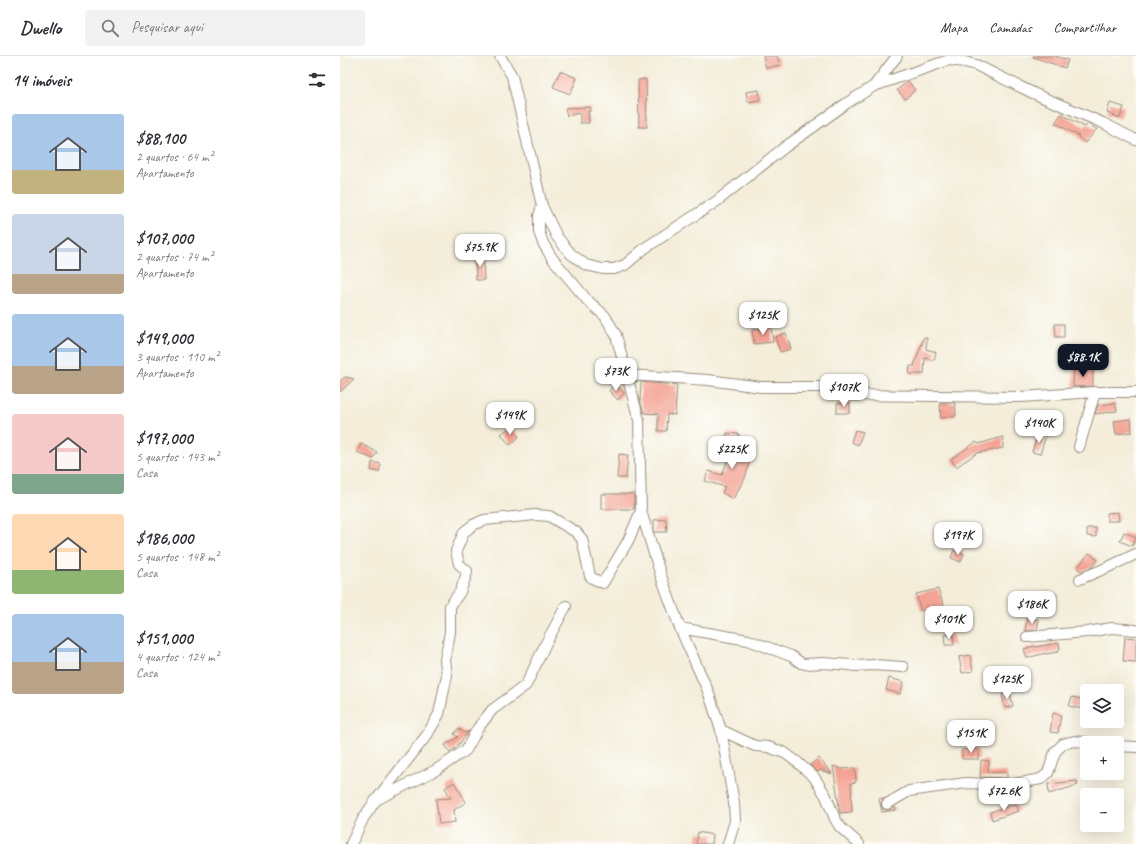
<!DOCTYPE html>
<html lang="pt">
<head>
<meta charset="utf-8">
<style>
	:root { --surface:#fff; --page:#f2f2f3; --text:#2b2b33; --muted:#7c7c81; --line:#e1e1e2; --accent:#111827 }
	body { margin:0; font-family:Caveat,sans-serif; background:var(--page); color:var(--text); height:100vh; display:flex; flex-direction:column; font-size:15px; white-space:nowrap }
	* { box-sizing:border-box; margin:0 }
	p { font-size:13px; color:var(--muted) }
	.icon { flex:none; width:22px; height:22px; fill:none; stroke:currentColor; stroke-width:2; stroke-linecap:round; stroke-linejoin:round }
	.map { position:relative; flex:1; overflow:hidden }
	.drawer { display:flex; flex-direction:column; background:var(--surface); width:340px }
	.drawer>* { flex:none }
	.controls { position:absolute; left:740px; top:628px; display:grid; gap:8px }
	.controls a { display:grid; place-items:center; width:44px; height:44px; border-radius:4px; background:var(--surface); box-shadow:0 4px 16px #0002; font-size:20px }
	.price { position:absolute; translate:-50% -34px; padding:0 9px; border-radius:8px; background:#fff; color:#222; font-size:13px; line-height:26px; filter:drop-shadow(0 1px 2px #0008) }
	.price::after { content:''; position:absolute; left:50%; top:24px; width:12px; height:9px; margin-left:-6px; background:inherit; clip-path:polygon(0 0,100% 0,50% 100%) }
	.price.current { background:var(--accent); color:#fff }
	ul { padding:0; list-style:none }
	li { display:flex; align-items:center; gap:12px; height:100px; padding:0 12px }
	li span { display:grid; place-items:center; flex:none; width:112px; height:80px; border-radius:4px; color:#555 }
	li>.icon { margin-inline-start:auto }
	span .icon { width:48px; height:48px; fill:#fffc; stroke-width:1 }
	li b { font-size:17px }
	h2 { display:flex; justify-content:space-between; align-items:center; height:48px; padding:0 12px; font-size:17px }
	header { display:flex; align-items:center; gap:24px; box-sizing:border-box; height:56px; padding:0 20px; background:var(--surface); border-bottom:1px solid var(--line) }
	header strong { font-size:19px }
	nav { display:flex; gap:22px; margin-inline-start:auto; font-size:14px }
	.search { width:280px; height:36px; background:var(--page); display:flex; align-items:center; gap:10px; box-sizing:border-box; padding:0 14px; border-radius:4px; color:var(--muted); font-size:15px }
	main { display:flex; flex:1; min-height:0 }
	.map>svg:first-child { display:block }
	.building { fill:#f4a293 }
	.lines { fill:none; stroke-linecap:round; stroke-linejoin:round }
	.minor-casing { stroke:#978c7c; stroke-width:12 }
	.minor { stroke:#fff; stroke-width:10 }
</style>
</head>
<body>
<header>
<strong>Dwello</strong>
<div class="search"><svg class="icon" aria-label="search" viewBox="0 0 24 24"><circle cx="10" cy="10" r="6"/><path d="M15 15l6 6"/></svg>Pesquisar aqui</div>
<nav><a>Mapa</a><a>Camadas</a><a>Compartilhar</a></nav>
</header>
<main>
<section class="drawer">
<h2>14 imóveis<svg class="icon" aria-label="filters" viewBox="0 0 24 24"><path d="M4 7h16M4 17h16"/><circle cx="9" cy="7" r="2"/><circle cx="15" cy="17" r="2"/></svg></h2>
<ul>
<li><span style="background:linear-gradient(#a9c7e8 70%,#c2b280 0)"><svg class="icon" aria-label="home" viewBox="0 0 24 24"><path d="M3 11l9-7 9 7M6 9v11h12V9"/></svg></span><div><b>$88,100</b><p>2 quartos · 64 m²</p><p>Apartamento</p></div></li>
<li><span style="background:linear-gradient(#c9d6e8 75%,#b9a48a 0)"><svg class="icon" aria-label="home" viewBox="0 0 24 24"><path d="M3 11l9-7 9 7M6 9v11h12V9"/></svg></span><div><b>$107,000</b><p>2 quartos · 74 m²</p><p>Apartamento</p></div></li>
<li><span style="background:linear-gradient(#a9c7e8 65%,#b9a48a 0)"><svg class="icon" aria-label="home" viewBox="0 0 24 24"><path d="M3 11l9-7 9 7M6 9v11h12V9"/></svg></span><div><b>$149,000</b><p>3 quartos · 110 m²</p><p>Apartamento</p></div></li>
<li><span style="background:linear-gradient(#f6c9c9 75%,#7fa58c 0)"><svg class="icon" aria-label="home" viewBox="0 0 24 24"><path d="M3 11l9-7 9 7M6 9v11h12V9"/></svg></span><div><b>$197,000</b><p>5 quartos · 143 m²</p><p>Casa</p></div></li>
<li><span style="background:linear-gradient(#ffd9b3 70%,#8fb573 0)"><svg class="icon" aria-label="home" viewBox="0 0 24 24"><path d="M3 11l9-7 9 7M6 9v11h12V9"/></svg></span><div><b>$186,000</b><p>5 quartos · 148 m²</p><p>Casa</p></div></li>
<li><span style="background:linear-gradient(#a9c7e8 60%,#b9a48a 0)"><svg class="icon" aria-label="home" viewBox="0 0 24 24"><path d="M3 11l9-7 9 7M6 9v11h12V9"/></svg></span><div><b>$151,000</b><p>4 quartos · 124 m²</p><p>Casa</p></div></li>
</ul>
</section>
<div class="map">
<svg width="796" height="788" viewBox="0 0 796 788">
	<rect width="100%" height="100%" fill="#fdfcf7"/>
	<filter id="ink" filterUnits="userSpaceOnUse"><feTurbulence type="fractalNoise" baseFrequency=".025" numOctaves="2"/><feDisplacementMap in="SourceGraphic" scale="8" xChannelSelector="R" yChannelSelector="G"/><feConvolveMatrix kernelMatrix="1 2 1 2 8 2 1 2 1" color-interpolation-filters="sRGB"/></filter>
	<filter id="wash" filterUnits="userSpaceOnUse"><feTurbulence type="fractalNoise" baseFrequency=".012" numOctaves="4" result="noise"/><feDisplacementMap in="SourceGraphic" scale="16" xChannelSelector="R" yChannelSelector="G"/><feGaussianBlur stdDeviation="0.9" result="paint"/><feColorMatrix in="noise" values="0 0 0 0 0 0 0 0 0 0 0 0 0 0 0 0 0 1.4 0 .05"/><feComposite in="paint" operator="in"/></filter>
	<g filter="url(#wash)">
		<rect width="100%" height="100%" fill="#f3edd9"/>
		<g id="blocks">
			<path class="building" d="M423 0H437L440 9 426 12Z
				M693 0H715L728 4 725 12 693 1Z
				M220 15 237 22 230 38 213 31Z
				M306 23 307 71H299L298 24Z
				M568 25 575 34 565 43 557 34Z
				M419 34 420 44 408 46 406 36Z
				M770 47 784 51 780 62 767 57Z
				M248 51H250L251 55H248L249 67H240V57L227 60 225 52Z
				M721 58 745 71 748 68 757 73 745 87 738 81 739 80 715 67Z
				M135 199H143L144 224H136Z
				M715 268H724V281H716Z
				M431 271 433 286 414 288 412 274Z
				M446 277 451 293 440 296 435 281Z
				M584 281 587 282 586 293 596 296 594 304 585 302 584 318H569L570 310H574Z
				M734 312 753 313V330L733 331Z
				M5 321 14 323 0 336V325Z
				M301 326 337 329 335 359 327 358 326 375H318V358L304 357 300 344Z
				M275 328 284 337 278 344 269 335Z
				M497 347H510V357H497Z
				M600 347H615L616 360 601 362Z
				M775 347 777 355 755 358 758 349Z
				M791 363 792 376 776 378 774 365Z
				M170 371 179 381 170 389 161 378Z
				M515 374 523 376 518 389 511 386Z
				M387 377 399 378 398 398 411 402 405 422 393 443 382 437 385 431 365 425 368 415 382 419 394 386 386 385Z
				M698 378 706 380 700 398 692 396Z
				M663 381V392L637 397 616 411 611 403 636 386 638 388Z
				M21 388 37 396 33 403 17 396Z
				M279 398 288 399 286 422H277Z
				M32 406 41 408 39 416 31 414Z
				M261 438H294V453H261Z
				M778 456 779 465H767V457Z
				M326 463 327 476H314V464Z
				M747 472H756V481L747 480Z
				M784 476 796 481 792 490 780 485Z
				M614 494 624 498 621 506 611 502Z
				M749 497 758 504 752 511 741 515 737 512Z
				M598 533 604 550 581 555 576 538Z
				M706 535 717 539 712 551 702 547Z
				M687 562 699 564 697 574 685 575Z
				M613 578 614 589H605L604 579Z
				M785 581 796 582V606L783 605Z
				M719 587 720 593 718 594V596L706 598V597L687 602 684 593 695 590V591Z
				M630 599 633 615 622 617 619 601Z
				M549 622 564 626 560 638 546 634Z
				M670 637 673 650 665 652 662 638Z
				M732 641 747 644V654L729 650Z
				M713 657 721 659 718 677 710 676Z
				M119 672 124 677 129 675 116 692 110 696 105 689 118 681 114 678Z
				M639 693V703H622V694Z
				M479 702 492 718 480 714 478 716 470 709Z
				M641 704 649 705 648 717 667 716V722L640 721Z
				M493 710 502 713 515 712 516 726 511 727 512 756 500 757Z
				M737 725 738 729 709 738 708 728Z
				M114 726 126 746 114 754 115 766 99 768 96 743 111 742 105 732Z
				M544 742 541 748 543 753 547 754 555 751 556 754 542 756 539 743Z
				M676 748 679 755 652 764 650 756Z
				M358 776 373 779 372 788H356Z"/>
		</g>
	</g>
	<g filter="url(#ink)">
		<use href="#blocks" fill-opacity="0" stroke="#978c7c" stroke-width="1"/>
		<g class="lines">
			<defs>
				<path id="minor" d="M160 0 172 20 202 150 217 181 231 198 246 209 263 213H274L285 209 305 192 377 145 445 91 507 47 534 30 557 0
					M534 30 609 4 625 6 636 9 695 38 763 67 796 84
					M202 150 199 160V176L203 187 212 202 247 244 265 260 276 279 299 364 301 455 321 520 340 572 368 635 381 674 394 747 395 765 388 788
					M287 319 368 324 421 331H489L508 339 681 341 755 336H796
					M739 391 755 336
					M740 523 766 512 796 498
					M340 572 408 584 451 600 461 607 465 608 483 607 510 609 515 610 534 609 563 611
					M687 581 747 576 772 572 796 574
					M381 674 415 690 428 691 445 697 457 706 474 721 486 740 495 763 500 771 519 788
					M777 690 796 691
					M36 744 87 679 99 658 107 619 105 604 110 576V550L120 536 126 520 127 515 119 508 116 495 124 476 133 469 144 464 195 459 209 460 236 476 242 483 250 520 252 522 263 527 288 485 301 455
					M547 748 569 735 626 727 669 729 701 723 708 717 715 696 723 688 734 685 751 687
					M11 788 24 761 36 744 96 714 126 694 138 672 152 654 186 629 206 587 226 550"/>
			</defs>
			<use href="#minor" class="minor-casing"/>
			<use href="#minor" class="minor"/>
		</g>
	</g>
</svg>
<div class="controls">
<a><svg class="icon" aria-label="layers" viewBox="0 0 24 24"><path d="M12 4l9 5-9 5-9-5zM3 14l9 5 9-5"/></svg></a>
<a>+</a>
<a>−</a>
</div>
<b class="price" style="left:140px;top:212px">$75.9K</b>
<b class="price" style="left:423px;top:280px">$125K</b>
<b class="price current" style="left:743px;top:322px">$88.1K</b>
<b class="price" style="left:276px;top:336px">$73K</b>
<b class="price" style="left:504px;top:352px">$107K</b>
<b class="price" style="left:170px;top:380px">$149K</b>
<b class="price" style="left:699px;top:388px">$140K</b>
<b class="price" style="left:392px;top:414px">$225K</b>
<b class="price" style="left:618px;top:500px">$197K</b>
<b class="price" style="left:692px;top:569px">$186K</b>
<b class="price" style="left:609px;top:584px">$101K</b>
<b class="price" style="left:667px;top:644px">$125K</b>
<b class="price" style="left:631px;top:698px">$151K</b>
<b class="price" style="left:664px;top:756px">$72.6K</b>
</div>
</main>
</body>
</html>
